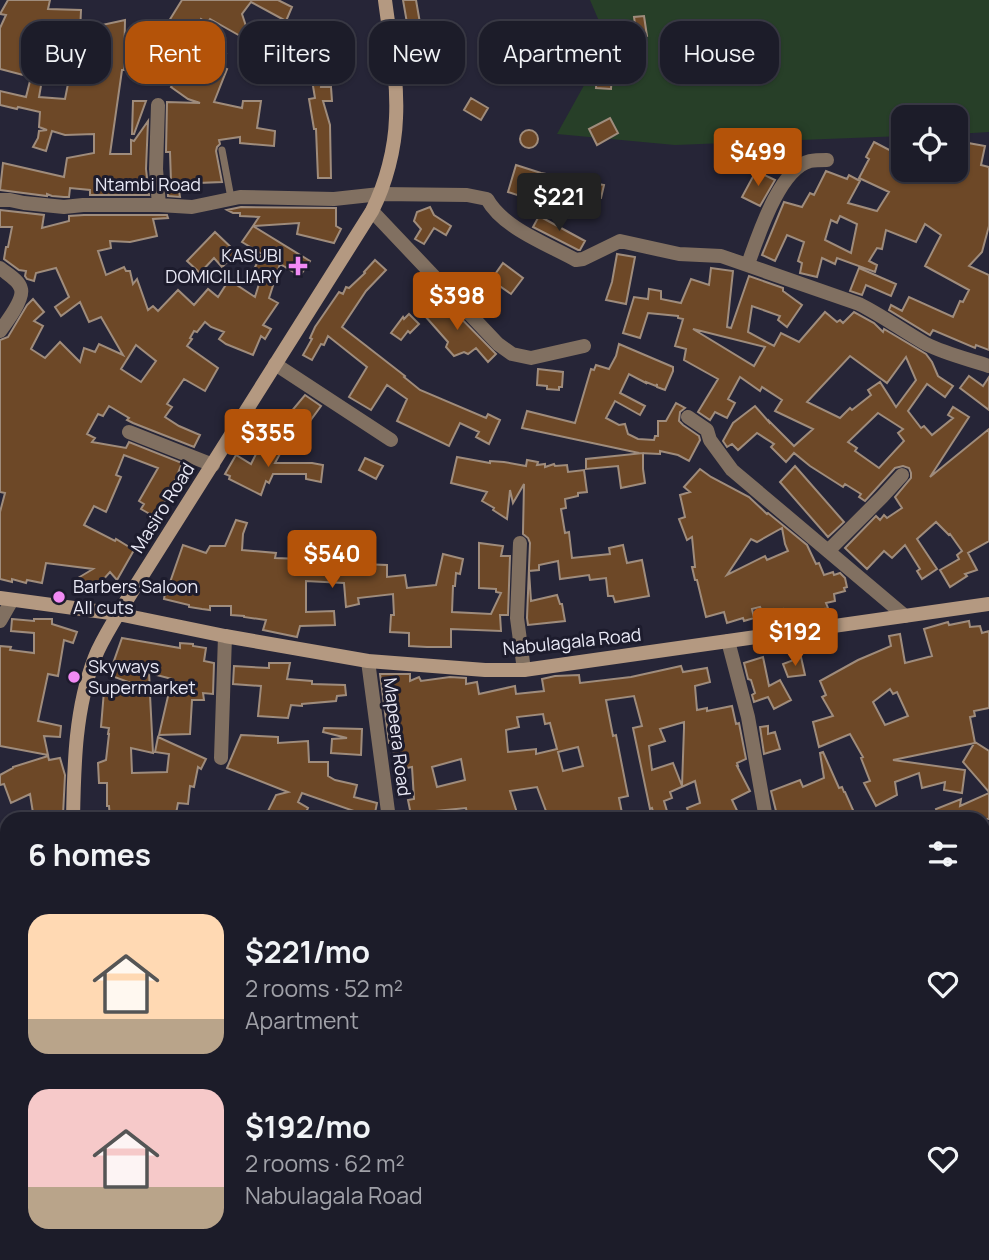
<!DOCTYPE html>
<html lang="en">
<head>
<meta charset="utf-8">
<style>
	:root { --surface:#1c1c29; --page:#292935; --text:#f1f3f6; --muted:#a0a1a8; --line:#3a3a46; --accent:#b45309 }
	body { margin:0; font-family:Manrope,sans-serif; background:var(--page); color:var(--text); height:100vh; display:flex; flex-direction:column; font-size:26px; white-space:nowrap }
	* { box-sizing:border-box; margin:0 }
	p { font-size:23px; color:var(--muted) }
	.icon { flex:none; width:38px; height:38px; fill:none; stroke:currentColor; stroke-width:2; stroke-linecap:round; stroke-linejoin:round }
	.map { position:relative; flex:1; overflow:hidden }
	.sheet { position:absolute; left:0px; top:812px; width:990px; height:448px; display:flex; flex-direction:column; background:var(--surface); border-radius:21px 21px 0 0; box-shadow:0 2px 5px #0004,0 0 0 2px var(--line) }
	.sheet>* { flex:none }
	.top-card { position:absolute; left:21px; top:21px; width:948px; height:63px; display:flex; gap:14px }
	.controls { position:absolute; left:891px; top:105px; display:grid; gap:14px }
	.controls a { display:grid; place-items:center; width:77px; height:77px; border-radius:14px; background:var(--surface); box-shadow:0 2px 5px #0004,0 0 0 2px var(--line); font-size:35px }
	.price { position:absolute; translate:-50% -60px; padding:0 16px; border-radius:7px; background:var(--accent); color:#fff; font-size:23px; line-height:46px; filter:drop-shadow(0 2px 4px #0008) }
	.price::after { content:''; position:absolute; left:50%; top:42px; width:21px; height:16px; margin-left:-10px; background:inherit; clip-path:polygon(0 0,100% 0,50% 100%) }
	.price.active { background:#222; color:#fff }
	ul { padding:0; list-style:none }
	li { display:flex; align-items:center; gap:21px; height:175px; padding:0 28px }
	li span { display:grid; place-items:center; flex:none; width:196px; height:140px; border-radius:21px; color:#555 }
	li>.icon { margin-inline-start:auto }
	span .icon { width:84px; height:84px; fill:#fffc; stroke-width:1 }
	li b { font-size:30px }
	h2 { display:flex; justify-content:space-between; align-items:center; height:84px; padding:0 28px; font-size:30px }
	.chip { padding:0 24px; border-radius:21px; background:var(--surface); box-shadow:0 2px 5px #0004,0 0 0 2px var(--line); font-size:24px; line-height:63px }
	.chip.active { background:var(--accent); color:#fff }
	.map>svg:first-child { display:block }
	.green { fill:#273f28 }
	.building { fill:#6d4827; stroke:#9f8c7c; stroke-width:2; fill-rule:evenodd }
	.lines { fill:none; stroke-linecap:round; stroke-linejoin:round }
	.lane { stroke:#817061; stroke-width:7 }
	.street { stroke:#817061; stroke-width:14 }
	.secondary { stroke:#b49981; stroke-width:14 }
	.poi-dot { fill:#f18af4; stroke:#1d1c2d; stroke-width:2.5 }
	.labels { text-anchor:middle; stroke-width:6; stroke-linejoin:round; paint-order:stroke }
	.street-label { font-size:18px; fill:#e9e9f6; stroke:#1d1c2d }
	.poi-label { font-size:18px; fill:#e9e9f6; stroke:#1d1c2d; text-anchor:start }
</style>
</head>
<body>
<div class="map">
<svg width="989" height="1260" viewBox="0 0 989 1260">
	<rect width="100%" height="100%" fill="#262537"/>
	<path class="green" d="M590 0H989V132L956 134V117H903V136L675 145 557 134 608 42Z"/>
	<path class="building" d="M8 0H50L48 9 81 10 80 33 42 32 32 67 56 76 54 83 42 80 39 97 65 99 69 79 89 84 90 64H93L92 33H103L102 25 125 20 124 70H122L110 154H131V140L134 141 148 121 146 169 149 195H90V190L70 188 69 197H64L52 196 47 194V196L0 190 3 163 64 177 67 158 94 153V134L65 135 52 131 46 151 33 147 38 138 39 131 47 130 39 127 40 112 18 107 17 109 0 105V91L26 97 31 77 0 69V28L6 15 0 14Z
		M182 0H278L292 7 286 21 251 2 242 14 247 29 242 37 210 19 207 23 201 19 191 41 226 54 221 67 227 69 214 102 242 108 243 101H261L257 128 275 131 274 146 240 143V137L219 140 220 144 217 147 216 151 222 182 198 183 199 188 179 191 180 197 168 196 167 181 171 182 170 152H166L167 102 200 103 188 99 171 87 186 65 164 52 152 84 135 79 140 67 146 71 157 37H159Z
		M403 0H416L420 23 422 22 430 47 440 45 444 46 446 50V55L443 58 439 59 434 58 426 64 418 62 417 56 418 52 410 23H407Z
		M644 16 647 36 637 38 634 17Z
		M311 57 326 60 321 87H331L332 101H323L330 125 331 178H318L316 129H314L309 99 315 98 312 80H309Z
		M597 72 612 73 611 89 596 88Z
		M471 98 488 108 481 120 464 110Z
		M133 101H146L134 134H132Z
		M610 118 618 133 597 145 589 129Z
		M520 139a9 9 0 1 1 18 0a9 9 0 1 1-18 0Z
		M874 142 903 157V170H956V146L967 149 968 143 985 146 981 165 989 167V226L982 252 969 266 989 275V350L976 345 975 348 933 330 930 335 889 310 891 305 902 311 909 297 953 317 960 301 963 302 969 290 925 266 941 235 925 224 916 242 886 230 882 249 877 248 869 261 877 265 875 272 837 258 835 264 822 258 817 277 800 273 802 263 798 261 804 242 787 235 775 261 762 255 784 202 802 207 810 193 814 195 826 171 847 179 849 175 860 181 848 203 877 211 889 192 859 178 869 159 866 157ZM840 216 857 224 851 253 825 240 831 220 837 223Z
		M516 165 541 173 604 185 601 198 587 197 585 216 541 212 545 204 508 192Z
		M756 171 775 180 760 206 742 197Z
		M241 207 336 208V226L341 229 334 243 297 234 299 223 253 226 259 217 240 216V213H233L227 210Z
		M430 207 434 215 451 226 446 235 434 228 424 244 415 239 421 229 414 221 417 212Z
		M0 210 44 215 42 228 69 221V216L84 215H167L168 218 153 219 157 236 130 242 110 241 111 248 98 251 106 275 124 267 126 271H130L133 284 137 279 148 310 153 306 158 311 178 290 194 305 208 289 218 297 229 280 255 297 262 274 254 269 262 254 242 242 253 226 310 261 300 276 280 264 269 298 278 303 263 325 271 329 265 339 261 336 253 355 226 344 219 339 224 332 211 327 205 322 197 332 194 331 190 338 192 339 187 346 218 368 205 391 184 379 167 404 172 407 165 417 179 426 200 435 194 447 133 423 127 420 129 418 109 406 103 416 98 414 87 434 95 438 92 442 126 448 129 442 182 463 170 493 155 517 141 509 144 504 139 501 158 468 124 455 116 475 121 477 106 512 94 506 84 525 115 541 116 539 134 550 117 580 110 572 102 581 80 593 73 581 93 569 46 563 42 583 27 580 26 583 12 579V582L0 579V512L5 493 0 492V340L8 337 27 305 33 299 44 312 34 321 43 326 31 349 45 358 60 342 80 362 84 348 95 352 99 344 123 355 101 317 89 322 80 302 61 316 55 307 69 297 56 268 36 273 34 281 27 279 25 276 26 271 19 270 4 259 6 247H8L12 227H0ZM136 345 156 361 141 382 121 369Z
		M539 216 585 241 580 250H578L533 227Z
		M215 232 237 253 222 267 214 258 200 273 187 261Z
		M617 254 635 257 626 304 606 300 612 282Z
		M375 260 386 270 366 291 342 327 405 376 404 377 420 390 486 418 488 414 500 420 489 444 476 437 479 432 460 423 449 446 397 421 407 399 387 385 371 410 349 397 367 367 328 336 324 345 321 344 312 360 303 355 312 339 310 338 315 327 339 292 343 294 346 287 349 288 365 273 364 272Z
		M503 263 523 278 511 294 491 280Z
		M711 268 733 271 727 327 731 328 749 276 783 288V291L802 305 787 327 778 320 780 316 752 306 748 332 774 346 781 333 799 342 825 312 837 322 840 320 843 323 854 312 874 323 883 332 884 329 926 354 932 362 938 376 953 386 945 397 927 384 908 411 921 428 924 426 932 435 953 418 948 415 953 407 969 417 930 477 989 429V541L968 553 977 570 965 574 967 576 950 587 940 570 959 559 957 555 962 551 950 534 949 535 936 522 917 539 937 569 922 579 917 571 920 569 905 545 892 558 884 551 867 569 845 548 876 516 880 520 884 515 887 518 902 508 895 497 911 478V473L909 468 903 466 895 468 865 501 859 497 861 494 845 484 843 487 810 466 794 453 786 462 771 447 774 444 757 433 738 450 732 444 727 447 723 441 733 423 755 406 769 422V421L794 446 813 429 775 411 782 400 762 387 760 391 740 377 728 399 735 403 727 418 715 412 710 420 698 412 718 379 684 360 686 349 675 346 683 319 678 318V316L648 313 640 338 623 333 634 297 648 299 649 289 661 291V299L681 303 691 279 709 285ZM693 329 765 347 754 366ZM850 356 887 383 906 357 916 380 896 407 880 382 868 390 871 395 852 410 850 408 840 418 807 402ZM878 413 903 429 898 433 904 441 879 468 855 451 857 448 848 442Z
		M859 268 896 284 891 296 866 285 862 295 850 291Z
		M443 300 496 354 488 362 476 348 468 354 464 352 454 356 446 347 448 342 425 316Z
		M409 314 419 324 410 333 408 331 401 340 391 333 403 317 404 319Z
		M619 344 673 367V371L665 390 657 387V384L656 386 646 382V383L629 374 620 393 645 406 640 415 615 401 606 418 619 425 625 424 628 434 638 439 654 440 655 436H658V421H666L676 403 685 408 680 412 679 421 683 425 699 436 700 440 689 461 678 455 660 451V454L639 453 522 428 527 411 575 423 591 369 594 370 596 365 609 369 616 356Z
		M538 369 563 372 562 387H559V390L547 389V386L537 385Z
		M969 376 983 386 989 377V410L960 388Z
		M305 395 321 406 302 432 293 425 291 430 280 425Z
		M264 443 281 452 275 463H312L323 465 321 482 306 479V474H273L269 483 266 481 261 495 229 479 230 476 225 474 236 455 251 464 261 444 263 445Z
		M643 453V469L645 483 621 488 618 466 586 469V459Z
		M457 457 490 463V461L504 462 526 466 527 460 538 462 537 465 545 464V467L554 464 555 466 567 465 568 472 584 470 587 492 578 493V496L565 499 566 508 561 509 565 533 569 532 572 558 610 554 609 548 623 545 627 563 642 560 649 596 615 602 613 596H608L606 578 590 580 589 575 560 579 558 561 539 565V570L529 571 531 601 557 595 560 604H562L565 621 528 625 527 618 530 543 528 538 523 534V532L524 484 513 503 510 490 507 519 493 510 494 508 482 501 487 492 451 483Z
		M365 458 383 466 376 479 359 470Z
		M795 466 844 522 828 537 780 482Z
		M700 469 711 477 749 497 767 514 768 513 807 545 816 564 819 563 824 575 833 572 834 575 840 573 845 578 847 587 844 588 845 591 834 594 835 601 826 603 828 608 804 614 786 617 783 609 764 616 760 607 752 609 754 618 744 621 743 618 727 623 724 612 706 617 697 580H695L692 567H695L692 537 687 540 679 519 685 517 680 495 690 492 684 487ZM782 528 785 544 788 551 767 560 765 556 727 575 751 539 757 542Z
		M236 520 247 523 243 534 242 550 276 553 275 558 332 560 361 563V564L387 565V577L405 575 407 588 436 585 443 554 463 559 460 574 456 573 455 586H453L452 612 491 614 501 593 496 592V589L479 588V543L503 546 501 556H510L508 615H500L501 631 451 629V647H427L409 646V633L390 632 391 615H394L393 594 358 598 359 604 346 607 344 583 306 581V612L334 611 335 625 300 626 297 637 263 630 266 620 244 617V616L231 615V606H210V610L202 609 189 607V605L164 599 166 587 168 588 183 545 206 553 210 546H225Z
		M12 619 34 621V619H52V624L77 632 73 643 64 640 58 676 48 674 38 721 61 726 60 737 44 736 48 755 0 746V646L11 647 10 650 34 653V633L11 631Z
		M969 621 970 627 980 626 982 633 989 631V708L974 711 975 716 970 717 975 743 893 760 965 770 962 793 944 790 945 782 922 788 919 773 895 782 897 795 876 806 864 783 870 781 861 758 863 757 850 734 819 747 813 722 833 716 822 697 826 695 820 681 858 660 891 646 889 636 900 634 905 663 932 656 924 629 948 622 949 625ZM890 689 893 694 897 692 908 716 885 725 873 702Z
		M122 638 180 648V643L193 644V646L206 648 204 661 214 663 213 694 203 693 204 700H192L190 734 159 735 172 679 149 673 150 690 109 675Z
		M763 657 769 686 780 680 791 700 774 709 768 697 754 702 752 695 755 693 751 680 748 679 744 663Z
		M801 657 805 675 788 677 783 664Z
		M269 663H290L287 679 312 681V684L345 685 346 695 337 696 336 701 302 704V706L291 705 288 718 258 716 261 686 233 684 234 666 269 668Z
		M681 666 683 672 707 668 710 682 695 686 697 710 707 708V711L732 706 736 724 739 723 746 759 737 763 738 766H737L750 791 732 800 741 819H691L687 808 700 803 695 781 670 792 672 798 664 801 667 811 654 815 652 808 650 809 633 728 642 726 634 696 606 700 613 736 616 735 628 796 619 798 622 813 596 819H549L537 787 510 791 519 819H468L466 808 436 811 437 819H417V814L411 815 408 800 414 799 412 767 396 770 392 743H389L380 674H410V681L419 677 421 681 450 677 466 678V684L477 682 479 694 515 686 516 694 544 691 542 679 555 676 579 675 580 683 631 677ZM543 714 545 724 550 723 557 749 536 754V749L508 752 506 730 519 727 517 717ZM684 722V728L682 786 673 763 652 770 649 746 665 741 660 729ZM578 747 583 766 563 771 558 752ZM461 759 465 780 437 787 432 767Z
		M104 691 150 695 153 753 131 748 132 773 167 772 169 754 155 752 158 737 206 759 201 769 198 767 194 787 190 786 188 804 178 803 175 819H156L157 811 122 814 123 819H110L109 806H107V783H99L98 763 106 760 109 734H108L109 728 101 727Z
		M768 726V734L775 732 780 749 764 754 760 727Z
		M324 728 362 729 361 755 331 753 332 739 347 738 323 732Z
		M241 735 278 737V743L308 741 309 762H328V776L335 780 357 785 354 797 377 803 374 818 302 793 298 802 308 808 303 819H264L276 795 288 792 227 768Z
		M975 742 989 751V792L963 762Z
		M823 752 839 788 842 787 844 792H845L857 819H778L771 791 800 780 803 787 824 778 820 753Z
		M48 756 49 760 60 758 65 775 63 815H44L45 817 34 819 30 794 11 803 4 784 0 785V775L13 768V767Z
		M989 793V819H940L936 809 961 799 960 806Z"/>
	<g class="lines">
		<path class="lane" d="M222 150 231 198"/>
		<path class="street" d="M158 105 156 169 159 205
			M0 200H10L24 203 64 207 83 205H159L192 207 240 197 334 199 380 194 467 195 487 199C503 228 547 244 576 260L583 259 620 241 679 254 721 256 859 304C883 316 903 331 926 344 946 354 968 359 989 366
			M372 211 498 344 512 354 531 358 584 346
			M748 264C758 237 779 169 810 161 815 160 821 160 827 160
			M0 268C7 274 19 280 21 289 24 299 6 323 0 331
			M275 364 391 440
			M688 417 707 430 710 440 732 470 905 616
			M129 432 213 465
			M520 543 517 618 524 670
			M828 551 882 497 902 475
			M0 621 12 600
			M728 641 748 717 765 813 768 819
			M368 661 389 819
			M221 758 225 636
			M984 890 989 887
			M0 947 7 944
			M4 1094H7
			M984 1163 989 1168
			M389 1253 405 1260
			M492 1260 507 1259 514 1253"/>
		<path class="secondary" d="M0 598 118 614 225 636 368 661 485 670H524L989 604
			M73 819C74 765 75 708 95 657 101 642 110 628 118 614L372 211C386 183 395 149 396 118 398 79 390 39 385 0
			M95 1260V1253"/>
	</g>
	<g class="poi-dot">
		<path d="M294.5 255.5h7v7h7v7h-7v7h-7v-7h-7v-7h7z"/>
		<circle cx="59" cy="597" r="7"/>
		<circle cx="74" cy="677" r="7"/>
	</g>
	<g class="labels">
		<g class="street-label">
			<text x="148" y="191">Ntambi Road</text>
			<text transform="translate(163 508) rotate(-58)" y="6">Masiro Road</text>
			<text transform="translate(572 642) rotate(-6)" y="6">Nabulagala Road</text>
			<text transform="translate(397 737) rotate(83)" y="6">Mapeera Road</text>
		</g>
		<g class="poi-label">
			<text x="282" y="262" text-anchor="end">KASUBI<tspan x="282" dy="21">DOMICILLIARY</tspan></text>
			<text x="73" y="593">Barbers Saloon<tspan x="73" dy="21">All cuts</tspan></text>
			<text x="88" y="673">Skyways<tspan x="88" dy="21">Supermarket</tspan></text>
		</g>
	</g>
</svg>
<div class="controls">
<a><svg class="icon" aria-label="locate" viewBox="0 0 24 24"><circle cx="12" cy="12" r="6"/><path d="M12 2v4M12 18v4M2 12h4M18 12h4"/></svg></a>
</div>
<b class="price" style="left:758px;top:188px">$499</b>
<b class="price active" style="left:559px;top:233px">$221</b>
<b class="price" style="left:457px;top:332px">$398</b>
<b class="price" style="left:268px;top:469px">$355</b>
<b class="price" style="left:332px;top:590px">$540</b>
<b class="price" style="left:795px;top:668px">$192</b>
<div class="top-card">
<a class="chip">Buy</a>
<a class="chip active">Rent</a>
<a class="chip">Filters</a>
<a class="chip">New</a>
<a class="chip">Apartment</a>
<a class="chip">House</a>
</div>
<section class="sheet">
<h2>6 homes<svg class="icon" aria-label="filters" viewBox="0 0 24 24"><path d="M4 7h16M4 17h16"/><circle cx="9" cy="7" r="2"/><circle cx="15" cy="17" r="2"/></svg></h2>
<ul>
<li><span style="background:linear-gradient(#ffd9b3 75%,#b9a48a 0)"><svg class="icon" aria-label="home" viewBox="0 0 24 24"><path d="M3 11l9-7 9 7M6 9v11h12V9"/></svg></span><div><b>$221/mo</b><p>2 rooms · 52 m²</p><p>Apartment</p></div><svg class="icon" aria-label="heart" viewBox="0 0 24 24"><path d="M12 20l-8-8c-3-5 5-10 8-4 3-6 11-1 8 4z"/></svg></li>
<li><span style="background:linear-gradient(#f6c9c9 70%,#b9a48a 0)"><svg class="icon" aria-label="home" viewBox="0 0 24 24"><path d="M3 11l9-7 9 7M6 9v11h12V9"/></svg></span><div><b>$192/mo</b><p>2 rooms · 62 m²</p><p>Nabulagala Road</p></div><svg class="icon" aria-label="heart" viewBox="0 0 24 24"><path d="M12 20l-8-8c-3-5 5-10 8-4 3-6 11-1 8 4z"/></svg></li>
</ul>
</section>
</div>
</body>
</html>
